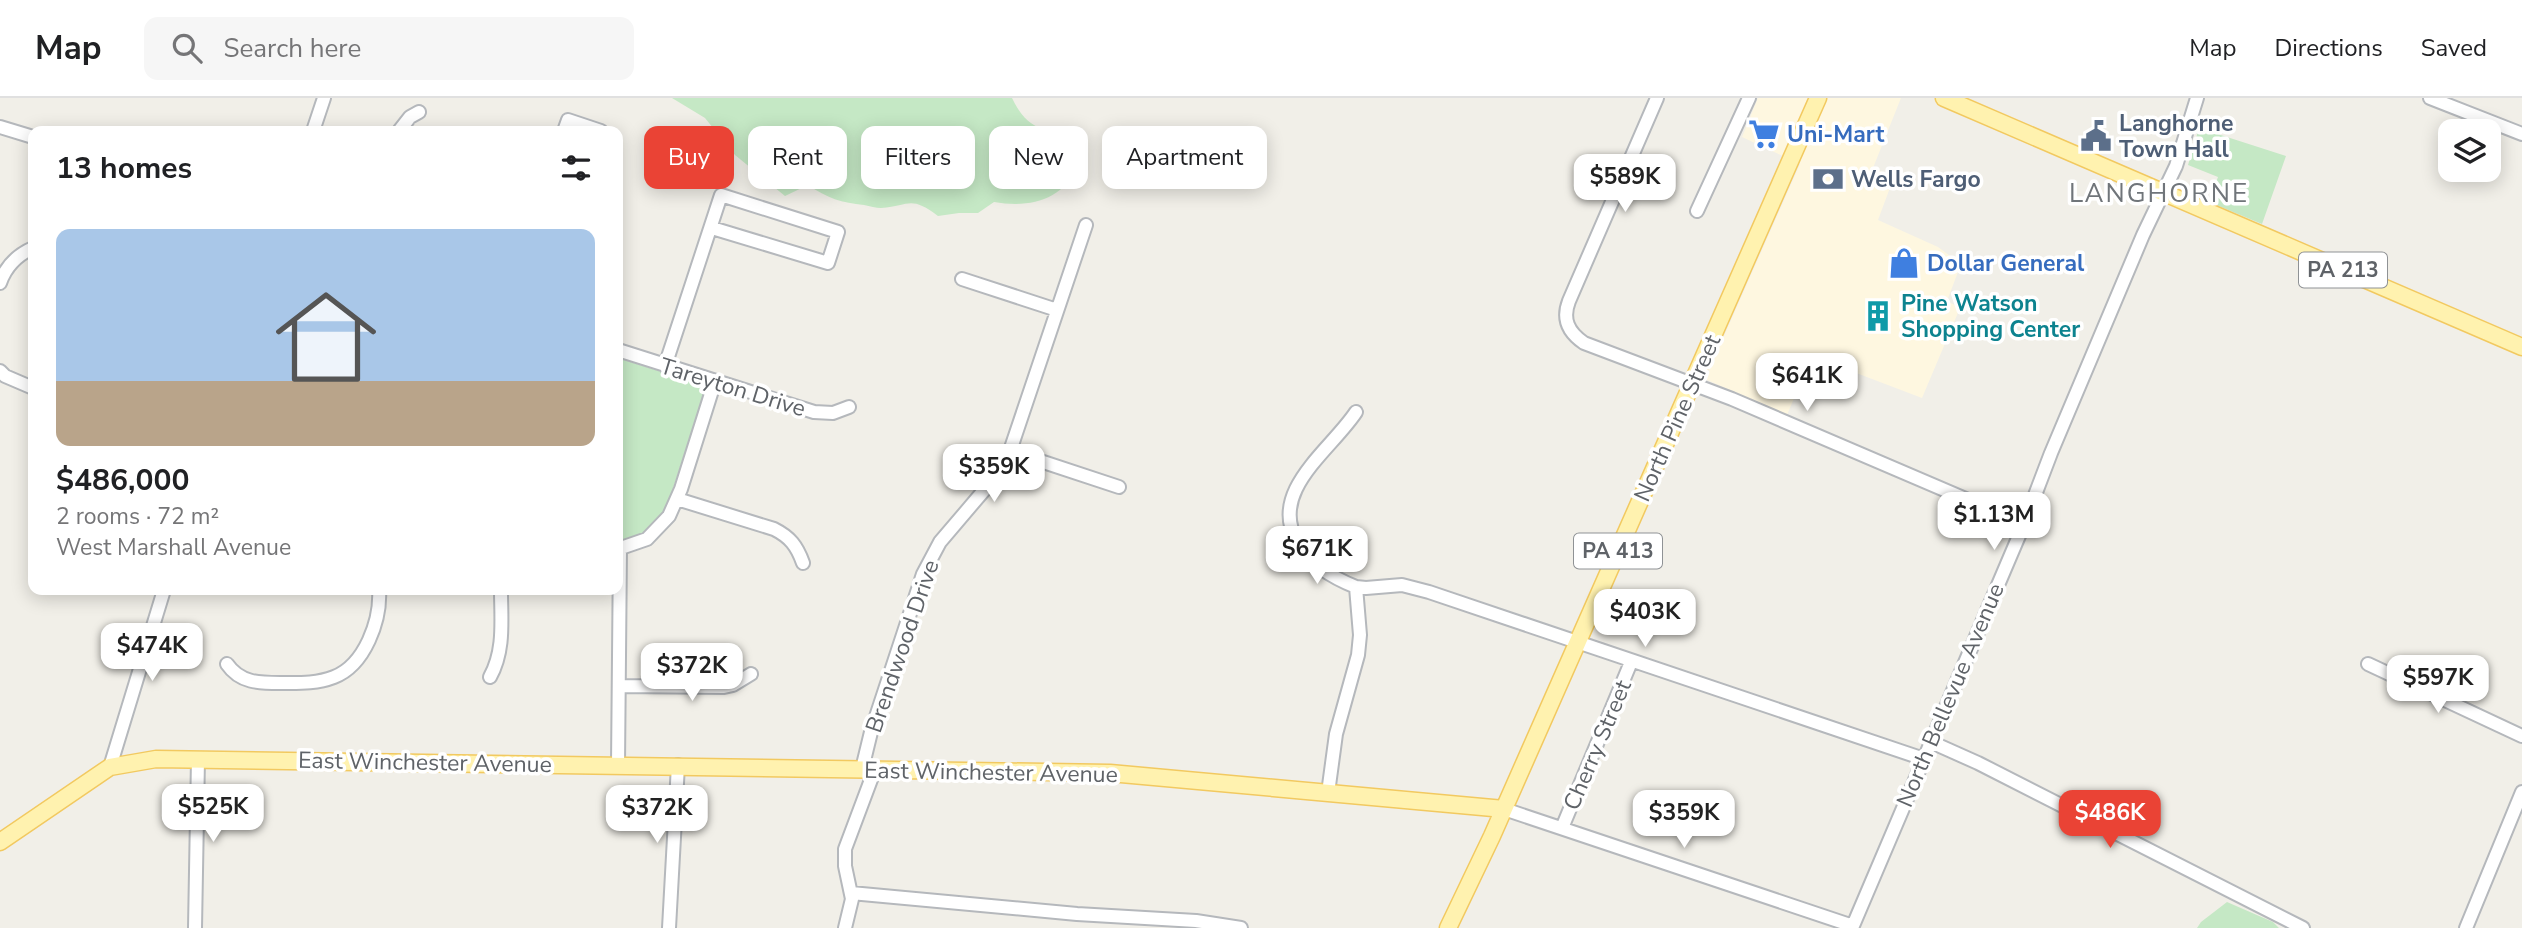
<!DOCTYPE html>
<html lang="en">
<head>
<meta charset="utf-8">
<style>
	:root { --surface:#fff; --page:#f6f6f6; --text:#202124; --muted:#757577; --line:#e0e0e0; --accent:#ea4335 }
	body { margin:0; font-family:"Nunito Sans",sans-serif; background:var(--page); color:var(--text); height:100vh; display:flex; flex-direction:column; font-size:26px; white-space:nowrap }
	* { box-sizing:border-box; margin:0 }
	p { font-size:23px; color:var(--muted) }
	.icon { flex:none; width:38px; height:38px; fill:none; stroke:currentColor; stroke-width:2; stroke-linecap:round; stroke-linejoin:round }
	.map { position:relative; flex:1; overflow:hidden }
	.details { position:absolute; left:28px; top:28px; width:595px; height:469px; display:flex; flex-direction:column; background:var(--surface); border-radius:14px; box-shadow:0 4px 18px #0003 }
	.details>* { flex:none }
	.banner { position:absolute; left:644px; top:28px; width:665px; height:63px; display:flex; gap:14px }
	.fabs { position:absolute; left:2438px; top:21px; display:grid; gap:14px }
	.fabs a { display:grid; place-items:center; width:63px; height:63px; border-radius:14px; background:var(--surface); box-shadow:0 4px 18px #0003; font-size:35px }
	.price { position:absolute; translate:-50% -60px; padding:0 16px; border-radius:14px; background:#fff; color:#222; font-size:23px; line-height:46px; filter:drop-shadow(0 2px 4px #0008) }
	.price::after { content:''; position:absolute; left:50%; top:42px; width:21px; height:16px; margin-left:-10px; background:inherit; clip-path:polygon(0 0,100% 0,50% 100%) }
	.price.active { background:var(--accent); color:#fff }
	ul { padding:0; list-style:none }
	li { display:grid; align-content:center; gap:14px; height:371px; padding:0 28px }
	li+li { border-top:2px solid var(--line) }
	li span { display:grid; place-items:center; height:217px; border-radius:14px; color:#555 }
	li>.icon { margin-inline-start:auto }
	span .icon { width:126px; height:126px; fill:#fffc; stroke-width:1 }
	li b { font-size:30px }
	h2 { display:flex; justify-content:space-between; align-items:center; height:84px; padding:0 28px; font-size:30px }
	.pill { padding:0 24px; border-radius:14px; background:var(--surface); box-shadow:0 4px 18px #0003; font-size:24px; line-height:63px }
	.pill.active { background:var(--accent); color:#fff }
	header { display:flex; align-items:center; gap:42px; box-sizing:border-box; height:98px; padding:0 35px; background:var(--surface); border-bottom:2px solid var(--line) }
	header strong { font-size:33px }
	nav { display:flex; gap:38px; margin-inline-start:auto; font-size:24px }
	.search { width:490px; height:63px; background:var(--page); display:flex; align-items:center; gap:18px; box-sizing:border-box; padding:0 24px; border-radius:14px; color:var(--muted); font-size:26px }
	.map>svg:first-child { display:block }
	.commercial { fill:#fef7e0 }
	.green { fill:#c5e8c5 }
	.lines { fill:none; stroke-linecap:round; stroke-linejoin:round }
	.minor-casing { stroke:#b5b8bc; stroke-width:16 }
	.major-casing { stroke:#f2c960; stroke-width:19 }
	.minor { stroke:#fff; stroke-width:12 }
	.major { stroke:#fff2af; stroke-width:16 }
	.labels { text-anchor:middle; stroke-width:7; stroke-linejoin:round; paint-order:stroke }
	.shield { fill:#fff; stroke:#8f9295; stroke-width:2 }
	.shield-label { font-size:21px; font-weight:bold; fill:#5f6368 }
	.service-label { font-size:23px; font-weight:bold; fill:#4e5e75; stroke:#fff; text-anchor:start }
	.shop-label { font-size:23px; font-weight:bold; fill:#366cbe; stroke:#fff; text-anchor:start }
	.culture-label { font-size:23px; font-weight:bold; fill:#0d838f; stroke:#fff; text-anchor:start }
	.street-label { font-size:23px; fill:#5f6368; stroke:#fff }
	.quarter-label { font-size:26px; letter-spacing:2px; fill:#70757a; stroke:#fff }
</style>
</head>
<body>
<header>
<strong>Map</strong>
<div class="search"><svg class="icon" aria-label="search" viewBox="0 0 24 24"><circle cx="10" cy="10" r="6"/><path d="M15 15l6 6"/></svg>Search here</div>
<nav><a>Map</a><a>Directions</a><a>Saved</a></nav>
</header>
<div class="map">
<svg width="2522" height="830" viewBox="0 0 2522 830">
	<rect width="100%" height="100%" fill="#f1efe8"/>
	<path class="commercial" d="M1758 0H1901L1873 70 1894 79 1878 122 1938 149 1961 166 1947 203 1960 210 1922 300 1851 273 1841 301 1800 286 1787 317 1705 281 1800 66 1742 39Z"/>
	<path class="green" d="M672 0H1012C1027 32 1046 34 1080 39 1079 47 1080 59 1078 67 1063 103 1029 110 994 104L978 115H959L938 118C910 97 910 108 881 110 876 110 870 108 864 107 842 105 827 100 808 87L785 98 735 57 705 20Z
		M2199 30 2286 58 2262 126 2209 104 2218 79 2188 67Z
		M618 260 697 285 703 290 704 295 668 406C657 429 642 439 618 445Z
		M2227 804 2273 824 2279 830H2197L2201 824Z"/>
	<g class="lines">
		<defs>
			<path id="minor" d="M1657 0 1569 203C1562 221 1568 234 1584 245L1732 301 2024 426
				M2430 0 2522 36
				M0 29 33 39
				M313 33 324 0
				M399 33 410 19 419 14
				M564 33 568 22 601 33
				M1697 113 1749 0
				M962 181 1057 212
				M0 185C6 168 17 157 33 150
				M618 252 814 314 833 315 849 309
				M665 268 721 97 838 134 828 165 712 130
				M0 273 5 278 33 290
				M1010 353 1119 389
				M677 401 774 431C790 439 797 448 803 465
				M618 451 647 441 669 418 681 391 715 283
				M1356 489 1366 490 1402 487 1429 494 1924 661
				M227 566C240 585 259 585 280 585 298 585 316 586 334 579 365 567 381 522 379 492
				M2368 566 2522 638
				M490 579C505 552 501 522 501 492
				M619 588 724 589 733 587 751 576
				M1931 644 1978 665 2303 830
				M618 667 620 450
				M110 669 164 492
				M862 671 871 634 923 476 940 444 986 390 1010 353 1086 127
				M1328 695 1336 636 1358 557 1360 537 1356 489C1331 479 1310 466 1297 443 1268 393 1331 352 1356 314
				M1504 711 1853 828
				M1562 730 1631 564
				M851 795 1077 816 1196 823 1241 830
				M195 830 198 661
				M669 830 678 667
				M845 830 852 801 845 768V751L875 671
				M1852 830 2024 426 2051 355 2143 137 2176 68 2197 0
				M2466 830 2522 694"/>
			<path id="major" d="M1944 0 2522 249
				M0 744 110 669 156 661 1110 675 1504 711
				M1448 830 1492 738 1818 0"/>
		</defs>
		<use href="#minor" class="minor-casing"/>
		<use href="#major" class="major-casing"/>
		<use href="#minor" class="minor"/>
		<use href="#major" class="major"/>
	</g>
	<defs>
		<symbol id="supermarket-bare" viewBox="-9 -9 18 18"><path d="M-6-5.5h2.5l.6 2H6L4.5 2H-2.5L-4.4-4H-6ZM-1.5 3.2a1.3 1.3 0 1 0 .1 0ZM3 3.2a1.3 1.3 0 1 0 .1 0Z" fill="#3f7fe0" stroke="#fff" stroke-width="2.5" paint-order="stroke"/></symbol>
		<symbol id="civic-bare" viewBox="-9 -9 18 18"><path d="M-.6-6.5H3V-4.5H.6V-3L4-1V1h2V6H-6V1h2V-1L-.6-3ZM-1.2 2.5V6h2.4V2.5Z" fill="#5c6f8a" stroke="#fff" stroke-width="2.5" paint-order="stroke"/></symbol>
		<symbol id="bank-bare" viewBox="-9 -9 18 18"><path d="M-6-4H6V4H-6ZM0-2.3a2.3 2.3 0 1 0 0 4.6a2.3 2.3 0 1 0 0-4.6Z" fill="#5c6f8a" stroke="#fff" stroke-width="2.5" paint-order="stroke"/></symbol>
		<symbol id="shop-bare" viewBox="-9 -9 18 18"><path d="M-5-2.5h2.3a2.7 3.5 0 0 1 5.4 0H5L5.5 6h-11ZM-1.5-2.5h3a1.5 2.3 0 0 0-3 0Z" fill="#3f7fe0" stroke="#fff" stroke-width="2.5" paint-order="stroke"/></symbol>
		<symbol id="building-bare" viewBox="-9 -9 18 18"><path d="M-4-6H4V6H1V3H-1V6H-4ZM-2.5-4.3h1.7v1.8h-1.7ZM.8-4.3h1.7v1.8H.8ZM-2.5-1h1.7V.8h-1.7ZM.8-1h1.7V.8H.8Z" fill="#0f9aa8" stroke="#fff" stroke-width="2.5" paint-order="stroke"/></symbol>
	</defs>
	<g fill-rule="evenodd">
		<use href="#supermarket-bare" x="1742" y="14" width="44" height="44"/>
		<use href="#civic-bare" x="2074" y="16" width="44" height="44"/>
		<use href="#bank-bare" x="1806" y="59" width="44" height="44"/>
		<use href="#shop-bare" x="1882" y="143" width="44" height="44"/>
		<use href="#building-bare" x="1856" y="196" width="44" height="44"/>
	</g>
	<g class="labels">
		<g class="shield">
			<rect x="2299" y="154.5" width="88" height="35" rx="5"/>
			<rect x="1574" y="435.5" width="88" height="35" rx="5"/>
		</g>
		<g class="shield-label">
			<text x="2343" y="179">PA 213</text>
			<text x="1618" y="460">PA 413</text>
		</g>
		<g class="service-label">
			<text x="2119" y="33">Langhorne<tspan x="2119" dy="26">Town Hall</tspan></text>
			<text x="1851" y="89">Wells Fargo</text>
		</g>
		<g class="shop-label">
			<text x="1787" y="44">Uni-Mart</text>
			<text x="1927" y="173">Dollar General</text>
		</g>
		<g class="culture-label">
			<text x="1901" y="213">Pine Watson<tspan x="1901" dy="26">Shopping Center</tspan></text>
		</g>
		<g class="street-label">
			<text transform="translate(733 289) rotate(17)" y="8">Tareyton Drive</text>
			<text transform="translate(1677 320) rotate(-66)" y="8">North Pine Street</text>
			<text transform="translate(902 548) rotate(-71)" y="8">Brendwood Drive</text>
			<text transform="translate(1950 597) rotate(-67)" y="8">North Bellevue Avenue</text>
			<text transform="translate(1597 647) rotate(-67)" y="8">Cherry Street</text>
			<text transform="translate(425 664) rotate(1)" y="8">East Winchester Avenue</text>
			<text transform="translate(991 674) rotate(1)" y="8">East Winchester Avenue</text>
		</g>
		<g class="quarter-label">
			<text x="2159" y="104">LANGHORNE</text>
		</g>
	</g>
</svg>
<div class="fabs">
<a><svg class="icon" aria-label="layers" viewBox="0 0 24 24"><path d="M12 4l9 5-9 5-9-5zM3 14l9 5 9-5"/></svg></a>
</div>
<b class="price" style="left:1625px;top:116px">$589K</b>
<b class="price" style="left:1807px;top:315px">$641K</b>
<b class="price" style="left:994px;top:406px">$359K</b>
<b class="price" style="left:1994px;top:454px">$1.13M</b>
<b class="price" style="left:1317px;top:488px">$671K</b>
<b class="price" style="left:1645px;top:551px">$403K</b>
<b class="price" style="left:152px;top:585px">$474K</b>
<b class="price" style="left:692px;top:605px">$372K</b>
<b class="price" style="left:2438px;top:617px">$597K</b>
<b class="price" style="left:213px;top:746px">$525K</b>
<b class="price" style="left:657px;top:747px">$372K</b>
<b class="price" style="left:1684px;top:752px">$359K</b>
<b class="price active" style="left:2110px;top:752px">$486K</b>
<div class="banner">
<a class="pill active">Buy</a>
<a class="pill">Rent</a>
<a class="pill">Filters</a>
<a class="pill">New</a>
<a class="pill">Apartment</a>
</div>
<section class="details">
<h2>13 homes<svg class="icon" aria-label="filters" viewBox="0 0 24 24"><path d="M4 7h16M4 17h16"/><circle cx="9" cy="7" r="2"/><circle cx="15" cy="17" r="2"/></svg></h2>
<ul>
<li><span style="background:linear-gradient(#a9c7e8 70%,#b9a48a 0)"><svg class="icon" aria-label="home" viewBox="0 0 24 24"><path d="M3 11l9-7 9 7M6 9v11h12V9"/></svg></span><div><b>$486,000</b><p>2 rooms · 72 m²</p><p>West Marshall Avenue</p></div></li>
</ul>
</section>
</div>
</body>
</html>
